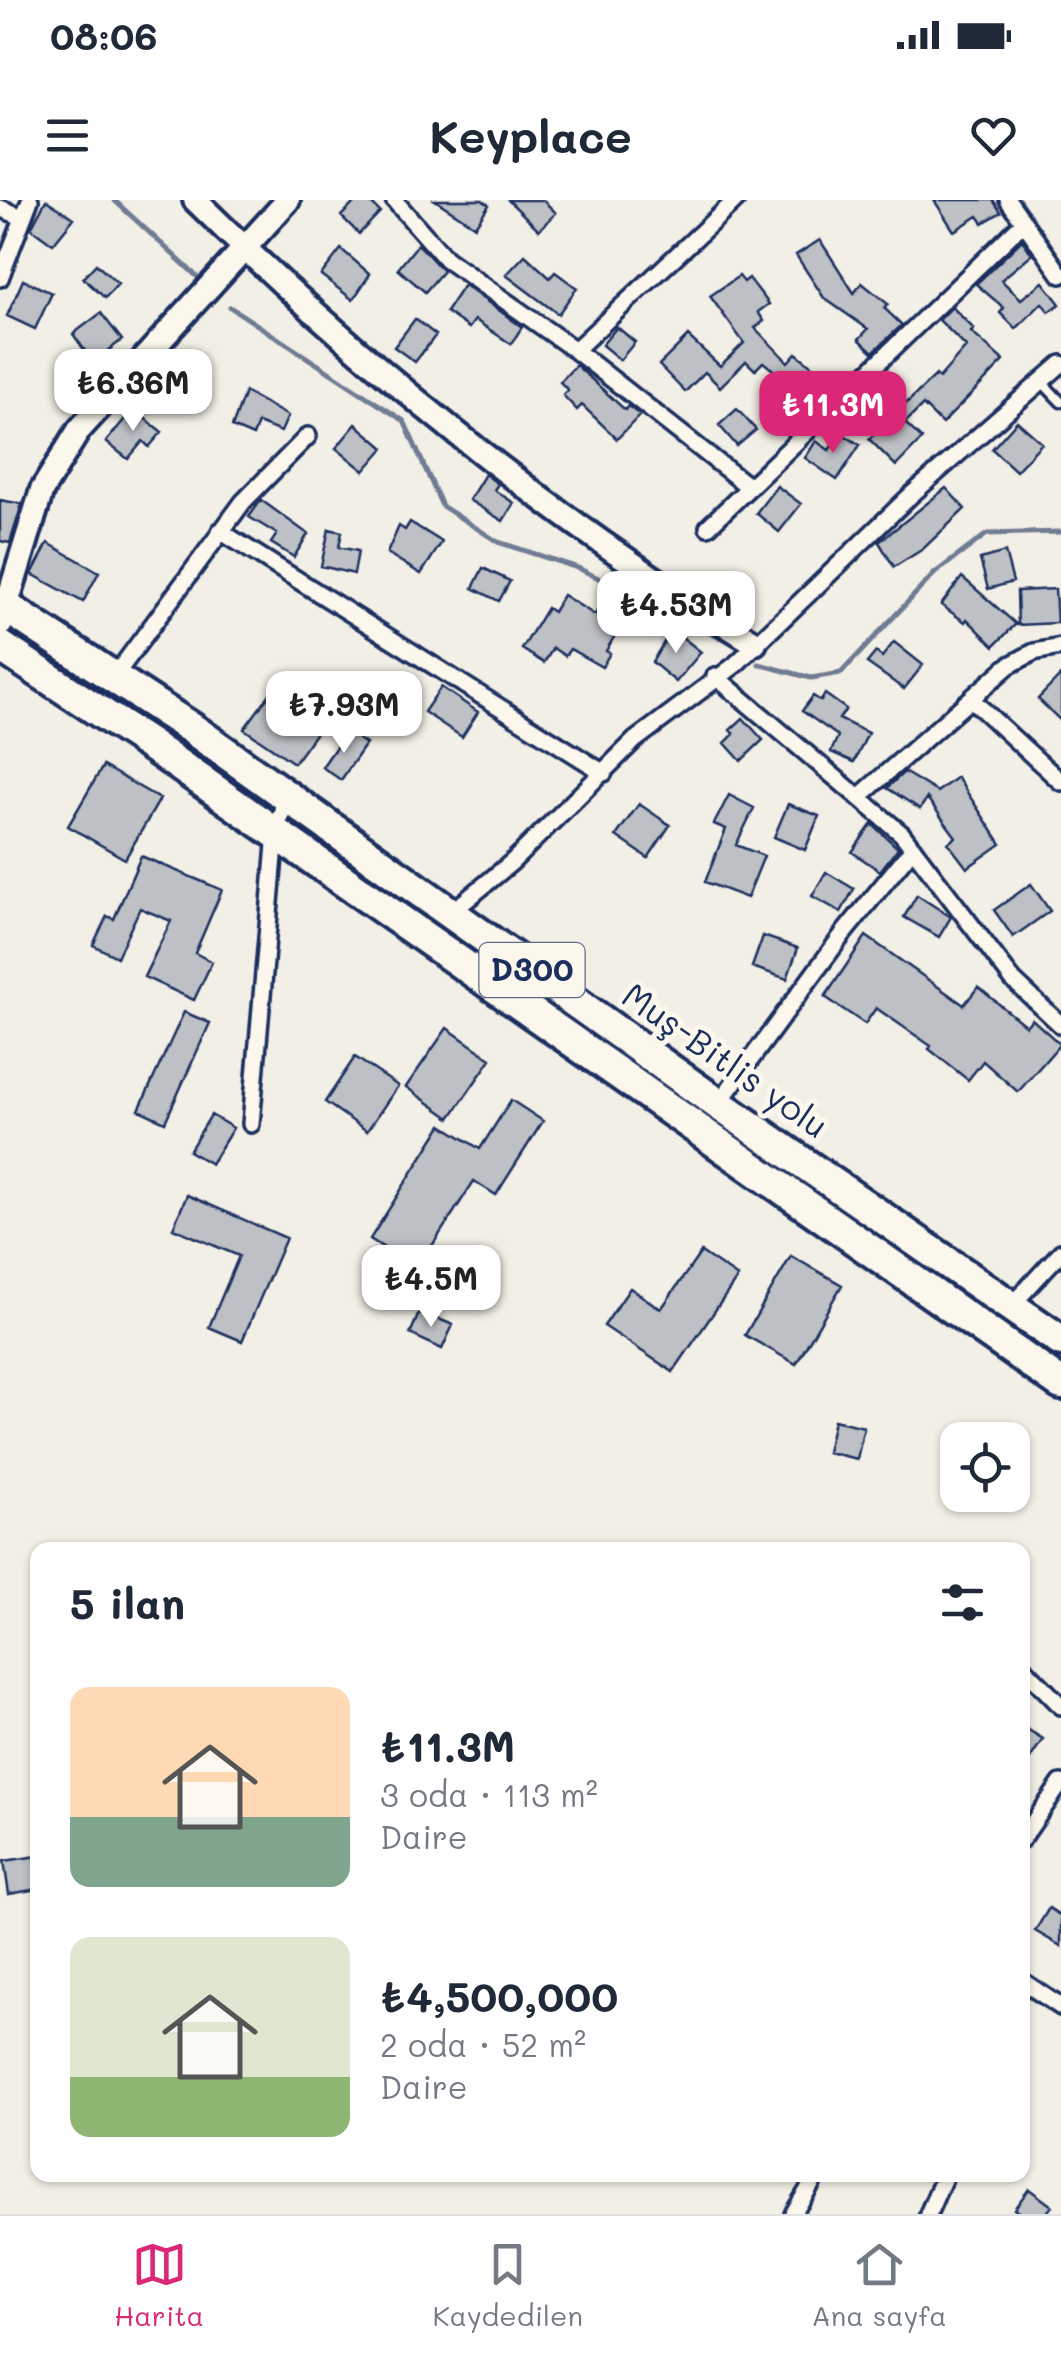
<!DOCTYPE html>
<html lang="tr">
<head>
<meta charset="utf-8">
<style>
	:root { --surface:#fff; --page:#f2f2f3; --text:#1f2937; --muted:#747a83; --line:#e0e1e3; --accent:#db2777 }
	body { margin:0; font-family:Mali,sans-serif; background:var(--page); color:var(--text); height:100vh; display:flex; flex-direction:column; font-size:38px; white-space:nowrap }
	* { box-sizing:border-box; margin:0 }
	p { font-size:32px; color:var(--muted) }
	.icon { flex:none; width:55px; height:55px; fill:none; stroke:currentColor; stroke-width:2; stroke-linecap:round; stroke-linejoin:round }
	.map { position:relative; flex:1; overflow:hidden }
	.panel { position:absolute; left:30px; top:1342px; width:1000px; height:640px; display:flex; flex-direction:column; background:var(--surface); border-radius:20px; box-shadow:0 2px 8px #0004 }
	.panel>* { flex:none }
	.buttons { position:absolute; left:940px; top:1222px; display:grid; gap:20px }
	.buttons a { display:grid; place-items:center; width:90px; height:90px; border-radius:20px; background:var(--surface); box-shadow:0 2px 8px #0004; font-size:50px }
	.price { position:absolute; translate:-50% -85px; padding:0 22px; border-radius:20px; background:#fff; color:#222; font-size:32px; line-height:65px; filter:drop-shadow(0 2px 5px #0008) }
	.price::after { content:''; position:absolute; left:50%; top:60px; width:30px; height:22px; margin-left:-15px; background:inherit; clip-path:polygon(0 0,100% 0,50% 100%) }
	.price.on { background:var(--accent); color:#fff }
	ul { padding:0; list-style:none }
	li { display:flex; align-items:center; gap:30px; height:250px; padding:0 40px }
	li span { display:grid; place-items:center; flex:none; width:280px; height:200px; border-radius:20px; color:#555 }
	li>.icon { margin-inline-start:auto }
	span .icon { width:120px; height:120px; fill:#fffc; stroke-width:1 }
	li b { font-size:42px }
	h2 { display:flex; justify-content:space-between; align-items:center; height:120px; padding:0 40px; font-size:42px }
	.status { display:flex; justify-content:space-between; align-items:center; height:70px; padding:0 50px; background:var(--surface); direction:ltr }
	.status svg { height:28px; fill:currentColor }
	header { display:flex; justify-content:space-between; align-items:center; height:130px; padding:0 40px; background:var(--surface); font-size:45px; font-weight:700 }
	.tabs { display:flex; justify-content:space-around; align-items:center; height:140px; border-top:2px solid var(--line); background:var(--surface); font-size:28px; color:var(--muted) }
	.tabs a { display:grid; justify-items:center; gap:5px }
	.tabs .on { color:var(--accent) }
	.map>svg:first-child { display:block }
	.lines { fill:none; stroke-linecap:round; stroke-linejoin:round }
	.stream { stroke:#707b93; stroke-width:5 }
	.building { fill:#bdc0c4; stroke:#1b2f5e; stroke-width:2.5 }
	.lane-casing { stroke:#1b2f5e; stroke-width:15 }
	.street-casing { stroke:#1b2f5e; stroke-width:22 }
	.secondary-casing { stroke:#1b2f5e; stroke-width:30 }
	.highway-casing { stroke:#1b2f5e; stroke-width:38 }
	.lane { stroke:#fbf7ec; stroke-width:8 }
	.street { stroke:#fbf7ec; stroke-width:15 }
	.secondary { stroke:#fbf7ec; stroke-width:22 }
	.highway { stroke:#fbf7ec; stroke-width:30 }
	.labels { text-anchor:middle; stroke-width:10; stroke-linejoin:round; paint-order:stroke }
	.shield { fill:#fbf7ec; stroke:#5e6b89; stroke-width:2.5 }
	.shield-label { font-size:32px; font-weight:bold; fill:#1b2f5e }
	.street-label { font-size:35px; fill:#1b2f5e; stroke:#fbf7ec }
</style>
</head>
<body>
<div class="status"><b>08:06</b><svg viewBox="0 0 49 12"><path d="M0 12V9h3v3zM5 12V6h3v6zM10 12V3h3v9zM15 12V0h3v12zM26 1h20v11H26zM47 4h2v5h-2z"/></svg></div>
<header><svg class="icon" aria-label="menu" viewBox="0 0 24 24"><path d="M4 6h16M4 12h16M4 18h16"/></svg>Keyplace<svg class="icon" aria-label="heart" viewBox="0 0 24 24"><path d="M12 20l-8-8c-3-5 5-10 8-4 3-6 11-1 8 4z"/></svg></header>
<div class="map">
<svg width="1061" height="2014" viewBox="0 0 1061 2014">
	<rect width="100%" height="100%" fill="#f2efe6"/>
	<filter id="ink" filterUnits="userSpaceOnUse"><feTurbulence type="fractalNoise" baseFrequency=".01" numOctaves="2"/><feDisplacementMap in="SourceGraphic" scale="20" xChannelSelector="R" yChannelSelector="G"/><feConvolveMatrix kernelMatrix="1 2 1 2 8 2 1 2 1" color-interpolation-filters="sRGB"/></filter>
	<g filter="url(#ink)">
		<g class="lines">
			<path class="stream" d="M114 0 203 82
				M230 107 404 221 442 306 498 342 578 368 720 438
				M759 464 811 478 841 473 935 373 987 334 1061 332"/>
		</g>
		<path class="building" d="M46 0 74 18 53 44 31 28Z
			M357 0H368L380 12 359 34 341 16Z
			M435 0H482L489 5 475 26Z
			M508 0H543L556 13 539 30Z
			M934 0H993L1001 12 983 23 978 16 954 31Z
			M820 40 854 93 862 83 888 104 884 108 902 125 873 152 859 139 868 129 824 98 796 55Z
			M1022 40 1032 54 1001 80 1021 99 1043 82 1060 104 1049 112 1042 103 1016 129 1000 113 1004 108 976 84Z
			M418 44 443 71 425 92 398 69Z
			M341 49 370 74 353 100 321 75Z
			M525 55 550 78 555 72 577 88 558 114 506 75Z
			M96 64 118 84 105 98 83 78Z
			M739 76 744 82 749 78 769 104 758 112 764 121 755 128 788 162 796 153 817 170 800 191 763 162 755 170 746 161 720 187 705 172 685 192 659 165 688 136 720 166 744 143 710 96Z
			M23 80 52 93 35 129 7 116Z
			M464 85 522 127 511 144 475 120 469 128 446 112Z
			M952 107 974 129 971 132 1004 161 942 224 923 205 905 223 922 239 896 266 869 239 936 175 939 178 966 147 939 120Z
			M101 113 122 140 93 162 73 134Z
			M415 119 436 135 415 162 394 147Z
			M617 127 635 142 620 160 602 145Z
			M576 165 625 210 628 206 640 215 617 239 582 205 577 210 563 195 568 190 560 182Z
			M245 192 288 216 281 232 258 223 253 236 232 227Z
			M133 209 162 232 149 247 143 241 128 259 106 242Z
			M737 209 756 230 737 246 719 225Z
			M1017 221 1042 243 1016 271 992 249Z
			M356 224 384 248 364 271 336 248Z
			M841 233 860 245 837 280 805 258 816 241 829 250Z
			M485 274 498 284 494 290 514 303 503 321 469 300Z
			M777 286 801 304 779 332 756 313Z
			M946 288 965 309 923 349 894 367 879 342Z
			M0 300 22 304 10 343 0 341Z
			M261 300 308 334 294 357 271 343 277 334 249 317Z
			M410 322 442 342 421 374 387 353 399 326 405 330Z
			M329 329 342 332 339 347 358 351 354 374 321 366Z
			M48 343 99 372 83 402 32 374Z
			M1005 352 1013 382 988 389 980 359Z
			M483 368 510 381 499 401 473 388Z
			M962 377 1016 424 994 446 967 419 965 422 941 405Z
			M1055 389 1057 423 1018 425 1017 391Z
			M563 395 595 415 606 396 630 409 606 451 610 453 602 467 570 449 565 456 553 448 544 463 522 449 547 408 553 412Z
			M672 429 701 452 676 482 652 462Z
			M894 442 923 465 904 489 867 463 876 452 882 457Z
			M1061 475V521L1038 499Z
			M441 487 478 512 462 537 424 512Z
			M309 492 333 509 294 563 244 529 270 494 295 512Z
			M825 494 846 509 839 519 868 533 854 562 831 552 838 536 802 511 813 496 821 501Z
			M743 518 763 540 741 561 725 543 734 534 730 530Z
			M347 531 366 544 341 580 322 567Z
			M103 566 160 599 125 659 68 626Z
			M904 572 937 592 957 577 1001 644 967 668 948 643 956 637 927 598 920 609 887 588Z
			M729 595 754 608 736 645 764 656 747 698 705 682 726 629 714 624Z
			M639 604 670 625 648 658 616 636Z
			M788 604 819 616 805 650 774 637Z
			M872 624 898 648 880 671 852 652Z
			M141 656 222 690 195 753 212 762 194 800 144 777 171 721 140 708 117 757 93 745 107 716 114 719Z
			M826 672 854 689 841 712 812 696Z
			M1031 684 1050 711 1013 737 994 710Z
			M917 695 951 717 939 737 904 717Z
			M763 736 798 748 787 779 752 767Z
			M866 736 964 805 978 787 1026 826 1032 819 1060 844 1018 892 983 861 968 880 929 849 931 846 876 808 865 824 825 797Z
			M184 812 210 823 165 922 139 910Z
			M447 828 491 859 450 918 406 887Z
			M355 857 398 886 367 931 325 902Z
			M511 900 543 921 496 995 474 981 417 1069 370 1039 442 925 480 949Z
			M211 915 233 928 211 964 189 951Z
			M187 995 286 1038 242 1141 209 1127 239 1056 173 1028Z
			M701 1052 738 1077 673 1172 604 1126 630 1088 661 1109Z
			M791 1056 842 1085 796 1164 745 1135Z
			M420 1111 453 1125 442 1149 410 1134Z
			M834 1220 864 1227 857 1259 827 1252Z
			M1022 1526 1043 1539 1022 1571Z
			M38 1656V1689L9 1694 4 1661Z
			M1049 1708 1061 1716V1746L1035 1731Z
			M1029 1989 1052 2006 1046 2014H1021L1014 2009Z"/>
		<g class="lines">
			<defs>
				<path id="lane" d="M1041 181 1061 202"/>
				<path id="street" d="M394 0 446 59 575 150 749 287
					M1008 0 1061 75
					M0 8 22 17
					M0 78 30 0
					M575 150 736 0
					M708 327 1023 23
					M220 331 604 573
					M715 476 902 634 1013 780 1061 825
					M114 477 243 302 308 236
					M971 499 1061 582
					M859 597 1008 466 1034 452 1061 447
					M452 712 512 662 635 540 735 465 910 296 1061 164
					M718 904 843 734 913 648
					M251 924 276 633 286 595
					M1011 1106 1061 1052
					M1022 1466 1061 1506
					M1022 1639 1061 1583
					M1022 1781 1061 1807
					M793 2014 817 1975
					M928 2014 945 1975"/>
				<path id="secondary" d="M195 0C365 167 551 319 755 443
					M0 426 42 290 79 230 288 0"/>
				<path id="highway" d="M0 403 194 530 718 904 1061 1141
					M0 446 156 549 1061 1184"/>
			</defs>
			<use href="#lane" class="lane-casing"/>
			<use href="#street" class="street-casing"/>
			<use href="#secondary" class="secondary-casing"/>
			<use href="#highway" class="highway-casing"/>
			<use href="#lane" class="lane"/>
			<use href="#street" class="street"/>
			<use href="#secondary" class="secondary"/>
			<use href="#highway" class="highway"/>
		</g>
	</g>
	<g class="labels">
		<rect class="shield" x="479.5" y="743" width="105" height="54" rx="8"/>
		<g class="shield-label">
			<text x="532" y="781">D300</text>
		</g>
		<g class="street-label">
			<text transform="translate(725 861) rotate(35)" y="12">Muş-Bitlis yolu</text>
		</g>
	</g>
</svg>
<div class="buttons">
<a><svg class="icon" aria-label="locate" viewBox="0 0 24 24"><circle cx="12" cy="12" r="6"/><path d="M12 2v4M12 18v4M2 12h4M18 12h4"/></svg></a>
</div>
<b class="price" style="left:133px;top:234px">₺6.36M</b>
<b class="price on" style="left:833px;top:256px">₺11.3M</b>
<b class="price" style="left:676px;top:456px">₺4.53M</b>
<b class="price" style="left:344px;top:556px">₺7.93M</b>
<b class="price" style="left:431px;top:1130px">₺4.5M</b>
<section class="panel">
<h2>5 ilan<svg class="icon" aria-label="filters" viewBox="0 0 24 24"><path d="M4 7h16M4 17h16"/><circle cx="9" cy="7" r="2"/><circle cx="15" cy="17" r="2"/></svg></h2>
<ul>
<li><span style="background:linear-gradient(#ffd9b3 65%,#7fa58c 0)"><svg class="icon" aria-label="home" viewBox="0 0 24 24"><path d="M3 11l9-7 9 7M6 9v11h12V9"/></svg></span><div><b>₺11.3M</b><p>3 oda · 113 m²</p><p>Daire</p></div></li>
<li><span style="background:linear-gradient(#dfe7d0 70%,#8fb573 0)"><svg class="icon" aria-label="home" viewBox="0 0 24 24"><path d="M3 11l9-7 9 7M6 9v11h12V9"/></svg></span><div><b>₺4,500,000</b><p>2 oda · 52 m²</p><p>Daire</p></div></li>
</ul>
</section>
</div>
<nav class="tabs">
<a class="on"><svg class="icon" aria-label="map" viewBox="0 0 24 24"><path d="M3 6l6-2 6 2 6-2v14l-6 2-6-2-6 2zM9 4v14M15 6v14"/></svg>Harita</a>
<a><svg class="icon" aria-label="saved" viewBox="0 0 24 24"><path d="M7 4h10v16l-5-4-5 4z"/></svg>Kaydedilen</a>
<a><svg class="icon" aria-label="home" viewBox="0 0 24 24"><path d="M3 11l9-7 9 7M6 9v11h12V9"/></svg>Ana sayfa</a>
</nav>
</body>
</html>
